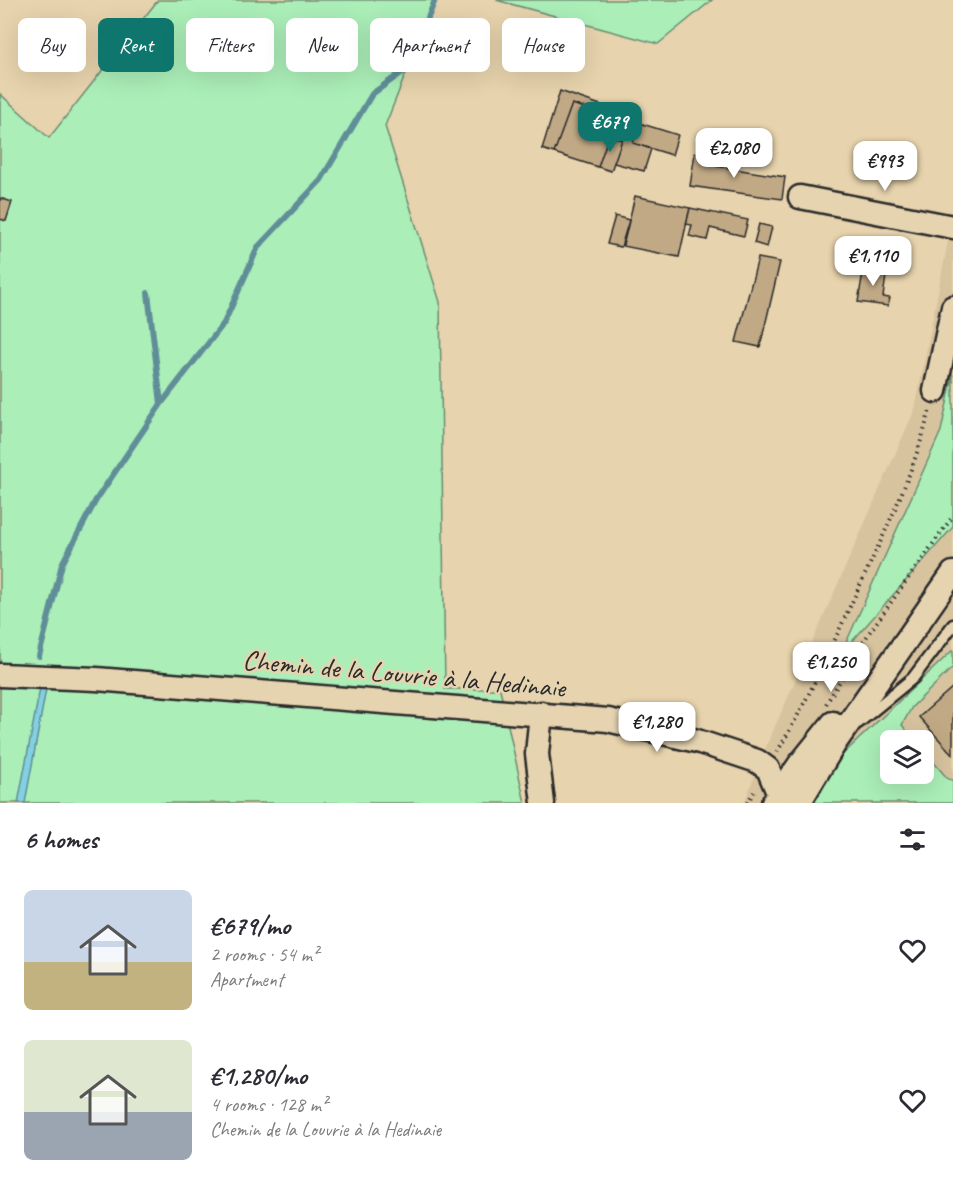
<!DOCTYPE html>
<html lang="en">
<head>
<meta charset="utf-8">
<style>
	:root { --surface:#fff; --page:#f7f7f7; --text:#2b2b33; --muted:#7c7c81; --accent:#0f766e }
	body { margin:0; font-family:Caveat,sans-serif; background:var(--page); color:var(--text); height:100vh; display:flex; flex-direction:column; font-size:22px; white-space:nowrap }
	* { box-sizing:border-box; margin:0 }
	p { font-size:20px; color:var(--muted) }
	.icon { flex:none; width:33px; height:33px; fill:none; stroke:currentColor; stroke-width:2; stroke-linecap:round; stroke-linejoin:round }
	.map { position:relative; height:803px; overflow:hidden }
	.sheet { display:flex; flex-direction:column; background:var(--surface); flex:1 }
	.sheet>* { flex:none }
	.hud { position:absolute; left:18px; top:18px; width:600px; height:54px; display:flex; gap:12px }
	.tools { position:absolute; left:880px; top:730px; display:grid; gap:12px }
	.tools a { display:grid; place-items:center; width:54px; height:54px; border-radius:9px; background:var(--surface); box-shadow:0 6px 24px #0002; font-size:30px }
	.price { position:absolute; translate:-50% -51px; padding:0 14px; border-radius:12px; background:#fff; color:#222; font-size:20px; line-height:39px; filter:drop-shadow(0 2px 3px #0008) }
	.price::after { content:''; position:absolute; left:50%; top:36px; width:18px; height:14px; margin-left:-9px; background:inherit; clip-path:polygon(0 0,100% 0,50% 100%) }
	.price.current { background:var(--accent); color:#fff }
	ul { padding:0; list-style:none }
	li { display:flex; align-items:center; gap:18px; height:150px; padding:0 24px }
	li span { display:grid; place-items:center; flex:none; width:168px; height:120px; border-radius:9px; color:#555 }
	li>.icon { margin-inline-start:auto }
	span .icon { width:72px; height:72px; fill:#fffc; stroke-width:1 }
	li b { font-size:26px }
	h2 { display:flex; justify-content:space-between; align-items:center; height:72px; padding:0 24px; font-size:26px }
	.chip { padding:0 21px; border-radius:9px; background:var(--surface); box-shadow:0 6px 24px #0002; font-size:21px; line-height:54px }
	.chip.current { background:var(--accent); color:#fff }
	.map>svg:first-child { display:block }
	.built { fill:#d8c39f; fill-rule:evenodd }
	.green { fill:#abeeb8; stroke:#6b8c72; stroke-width:1.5 }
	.water { fill:#83d0e1; stroke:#608e98; stroke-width:1.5 }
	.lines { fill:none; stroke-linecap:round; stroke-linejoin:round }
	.stream { stroke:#608e98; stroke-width:6 }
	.building { fill:#c1a985; stroke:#2b2b2b; stroke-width:1.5 }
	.service-casing { stroke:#2b2b2b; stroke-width:15 }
	.minor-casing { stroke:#2b2b2b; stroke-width:27 }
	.path { stroke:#2b2b2b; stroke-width:4; stroke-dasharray:1.5 4.5; stroke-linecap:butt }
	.service { stroke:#e6d4b1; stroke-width:10 }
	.minor { stroke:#e6d4b1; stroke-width:22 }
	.labels { text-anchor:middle; stroke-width:5; stroke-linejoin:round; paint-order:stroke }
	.street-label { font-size:28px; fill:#2b2b2b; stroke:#e6d4b1 }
</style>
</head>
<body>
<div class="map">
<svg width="953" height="803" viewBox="0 0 953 803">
	<rect width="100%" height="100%" fill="#e7d3ad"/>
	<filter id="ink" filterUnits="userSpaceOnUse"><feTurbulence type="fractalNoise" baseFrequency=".0167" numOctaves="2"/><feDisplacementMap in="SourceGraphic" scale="12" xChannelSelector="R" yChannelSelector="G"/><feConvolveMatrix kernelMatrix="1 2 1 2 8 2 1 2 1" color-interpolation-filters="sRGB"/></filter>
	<g filter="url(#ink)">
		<path class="built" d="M953 216V803H744L766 747 915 409ZM891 741H924V774H891Z"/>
		<path class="green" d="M158 0H435L385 126 440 302 445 689H500L525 803H0V94L49 138Z
			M496 0H712L658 44Z
			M953 375V527L841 654 941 431Z
			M953 650V667L912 707 902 725 915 741H891V774H924V751L948 779 953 780V803H812L840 757Z"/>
		<path class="water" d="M40 688 46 689 25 803H18Z"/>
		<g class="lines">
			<path class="stream" d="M161 404 224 323 258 247 321 180 372 94 408 68 435 0
				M39 656 62 564 96 500 161 404 148 293"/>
		</g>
		<path class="building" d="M560 91 615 110 612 116 572 104 554 153 542 149Z
			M572 104 628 122 622 140 609 135 598 167 554 153Z
			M628 122 639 123 633 143 651 149 644 171 614 163Z
			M639 123 678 135 672 155 633 143Z
			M609 135 622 140 611 171 598 167Z
			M695 153 716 156V166L785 177 782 199 690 186Z
			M635 196 690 208 679 257 623 246Z
			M0 198 12 202 6 221 0 219Z
			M690 208 748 220 744 236 710 228 707 240 689 236 692 225 686 224Z
			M615 216 629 220 621 247 607 244Z
			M759 224 772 227 767 247 754 243Z
			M758 258 780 262 760 347 736 342Z
			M864 266 887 269 883 297 890 298 888 306 858 302Z
			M953 687V755L919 717Z"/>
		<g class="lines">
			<defs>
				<path id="service" d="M858 723 913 678 953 625"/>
				<path id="minor" d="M800 197 953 227
					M935 391 953 307
					M0 675 96 679 608 720 697 741 757 761 768 769 779 795
					M541 713 537 754 543 803
					M773 803 799 765 833 723
					M799 803 835 743 953 573"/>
			</defs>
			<use href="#service" class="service-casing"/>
			<use href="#minor" class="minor-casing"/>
			<path class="path" d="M826 704 869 633 953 516
				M777 752C806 704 829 652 853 600 882 538 913 477 930 409
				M747 803 754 792"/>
			<use href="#service" class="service"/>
			<use href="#minor" class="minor"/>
		</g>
	</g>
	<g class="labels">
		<g class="street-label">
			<text transform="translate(404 673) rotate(5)" y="10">Chemin de la Louvrie à la Hedinaie</text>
		</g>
	</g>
</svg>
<div class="tools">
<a><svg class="icon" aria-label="layers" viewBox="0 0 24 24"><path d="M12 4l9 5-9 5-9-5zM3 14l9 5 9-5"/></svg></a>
</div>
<b class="price current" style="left:610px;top:153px">€679</b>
<b class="price" style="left:734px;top:179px">€2,080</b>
<b class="price" style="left:885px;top:192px">€993</b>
<b class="price" style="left:873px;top:287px">€1,110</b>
<b class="price" style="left:831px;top:693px">€1,250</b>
<b class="price" style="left:657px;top:753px">€1,280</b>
<div class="hud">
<a class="chip">Buy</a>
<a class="chip current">Rent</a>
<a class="chip">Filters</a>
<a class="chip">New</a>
<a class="chip">Apartment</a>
<a class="chip">House</a>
</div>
</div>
<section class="sheet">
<h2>6 homes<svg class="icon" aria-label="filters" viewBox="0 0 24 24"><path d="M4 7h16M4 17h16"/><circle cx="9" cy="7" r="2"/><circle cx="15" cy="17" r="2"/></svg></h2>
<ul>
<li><span style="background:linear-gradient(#c9d6e8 60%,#c2b280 0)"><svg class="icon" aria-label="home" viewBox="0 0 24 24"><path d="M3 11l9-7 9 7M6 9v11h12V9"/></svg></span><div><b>€679/mo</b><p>2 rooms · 54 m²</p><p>Apartment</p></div><svg class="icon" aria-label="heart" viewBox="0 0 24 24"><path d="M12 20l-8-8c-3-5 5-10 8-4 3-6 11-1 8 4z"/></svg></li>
<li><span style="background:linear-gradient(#dfe7d0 60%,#9aa5b1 0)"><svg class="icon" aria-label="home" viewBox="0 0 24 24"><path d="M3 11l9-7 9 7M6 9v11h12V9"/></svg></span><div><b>€1,280/mo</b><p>4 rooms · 128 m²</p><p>Chemin de la Louvrie à la Hedinaie</p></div><svg class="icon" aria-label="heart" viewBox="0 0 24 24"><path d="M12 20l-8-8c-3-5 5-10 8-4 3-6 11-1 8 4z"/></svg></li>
</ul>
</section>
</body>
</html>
